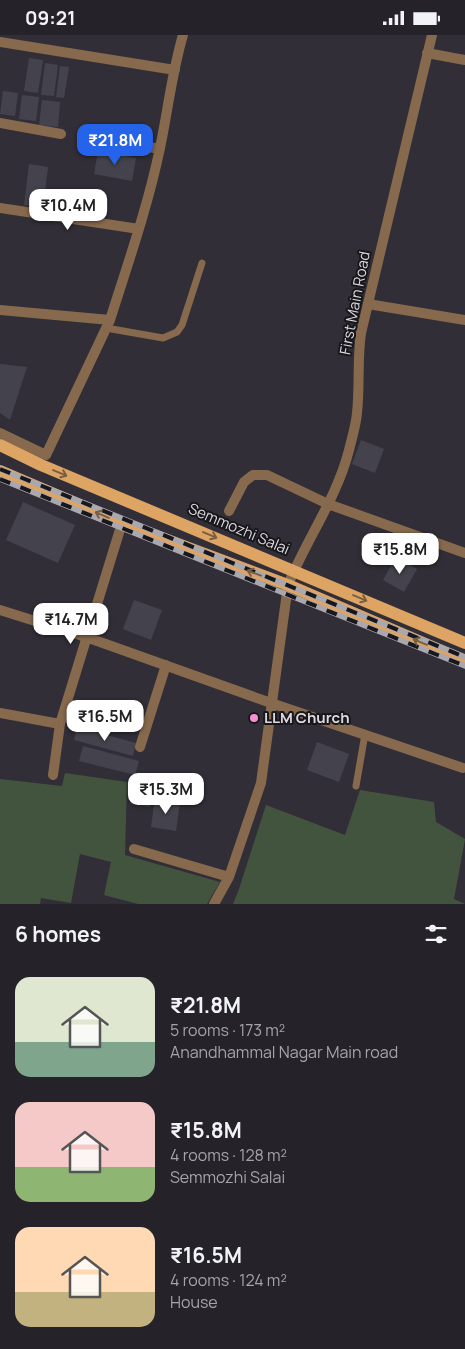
<!DOCTYPE html>
<html lang="en">
<head>
<meta charset="utf-8">
<style>
	:root { --surface:#252229; --page:#312f35; --text:#f1f3f6; --muted:#a3a4a8; --accent:#2563eb }
	body { margin:0; font-family:Manrope,sans-serif; background:var(--page); color:var(--text); height:100vh; display:flex; flex-direction:column; font-size:19px; white-space:nowrap }
	* { box-sizing:border-box; margin:0 }
	p { font-size:16px; color:var(--muted) }
	.icon { flex:none; width:28px; height:28px; fill:none; stroke:currentColor; stroke-width:2; stroke-linecap:round; stroke-linejoin:round }
	.map { position:relative; height:869px; overflow:hidden }
	.side { display:flex; flex-direction:column; background:var(--surface); flex:1 }
	.side>* { flex:none }
	.price { position:absolute; translate:-50% -42px; padding:0 11px; border-radius:10px; background:#fff; color:#222; font-size:16px; line-height:32px; filter:drop-shadow(0 1px 2px #0008) }
	.price::after { content:''; position:absolute; left:50%; top:30px; width:15px; height:11px; margin-left:-8px; background:inherit; clip-path:polygon(0 0,100% 0,50% 100%) }
	.price.current { background:var(--accent); color:#fff }
	ul { padding:0; list-style:none }
	li { display:flex; align-items:center; gap:15px; height:125px; padding:0 15px }
	li span { display:grid; place-items:center; flex:none; width:140px; height:100px; border-radius:15px; color:#555 }
	li>.icon { margin-inline-start:auto }
	span .icon { width:60px; height:60px; fill:#fffc; stroke-width:1 }
	li b { font-size:21px }
	h2 { display:flex; justify-content:space-between; align-items:center; height:60px; padding:0 15px; font-size:21px }
	.status { display:flex; justify-content:space-between; align-items:center; height:35px; padding:0 25px; background:var(--surface); direction:ltr }
	.status svg { height:14px; fill:currentColor }
	.map>svg:first-child { display:block }
	.green { fill:#43543e }
	.building { fill:#44434d }
	.lines { fill:none; stroke-linecap:round; stroke-linejoin:round }
	.lane { stroke:#876a4d; stroke-width:7 }
	.street { stroke:#876a4d; stroke-width:10 }
	.primary { stroke:#dda464; stroke-width:12 }
	.rail-casing { stroke:#aaa8af; stroke-width:5.5 }
	.rail { stroke:#18171b; stroke-width:4; stroke-dasharray:11; stroke-linecap:butt }
	.oneway { stroke:#7a5e40 }
	.poi-dot { fill:#f690d0; stroke:#18171b; stroke-width:2 }
	.labels { text-anchor:middle; stroke-width:4; stroke-linejoin:round; paint-order:stroke }
	.street-label { font-size:15px; fill:#dcdae0; stroke:#18171b }
	.poi-label { font-size:15px; font-weight:bold; fill:#dcdae0; stroke:#18171b; text-anchor:start }
</style>
</head>
<body>
<div class="status"><b>09:21</b><svg viewBox="0 0 49 12"><path d="M0 12V9h3v3zM5 12V6h3v6zM10 12V3h3v9zM15 12V0h3v12zM26 1h20v11H26zM47 4h2v5h-2z"/></svg></div>
<div class="map">
<svg width="465" height="869" viewBox="0 0 465 869">
	<rect width="100%" height="100%" fill="#312e37"/>
	<path class="green" d="M65 738 127 747 125 820 220 847 207 869H138L104 860 111 827 80 819 71 868 41 863 40 869H0V744L62 751Z
		M360 755 434 767 436 787 465 804 454 864 465 869H233L239 854 266 770 345 800Z"/>
	<path class="building" d="M29 23 43 25 38 58 24 56Z
		M45 28 58 30 54 61 41 60Z
		M60 31 69 32 64 63 56 62Z
		M3 56 18 58 15 81 0 79Z
		M22 60 39 62 36 86 19 84Z
		M42 65 60 67 58 92 39 90Z
		M98 116 136 123 132 146 94 139Z
		M29 129 48 132 43 172 24 170Z
		M0 329 27 332 10 385 0 378Z
		M361 405 384 414 375 438 352 429Z
		M23 467 75 490 58 528 6 505Z
		M396 522 417 534 404 557 383 545Z
		M134 565 162 575 151 605 123 594Z
		M77 692 136 708 133 721 74 705Z
		M317 707 349 719 339 747 307 735Z
		M83 711 139 726 135 740 79 726Z
		M132 755 152 759 150 772 130 769Z
		M155 763 180 767 176 796 151 792Z"/>
	<g class="lines">
		<path class="lane" d="M106 293 163 303 177 297 182 290 202 228
			M356 751 365 699"/>
		<path class="street" d="M0 7 175 35
			M427 18 465 25
			M0 88 61 99
			M109 105 160 114
			M0 173 139 194
			M368 269 465 285
			M0 275 110 285 46 420 0 398
			M110 285C128 228 148 171 160 113 168 75 172 37 183 0
			M229 476 244 447 253 440H267L328 469 465 518
			M0 575 86 602 271 668 463 733
			M0 678 60 689
			M140 712 166 630
			M53 740 60 689 122 488
			M134 814 229 842
			M214 869 229 842 261 748 288 550C306 505 337 463 349 415 352 403 356 390 357 378 360 351 357 325 361 298L432 0"/>
		<path class="primary" d="M0 410 41 430 465 608
			M0 436 122 488 288 550 465 626"/>
		<defs>
			<path id="rail" d="M0 434 465 622
				M0 444 465 631"/>
		</defs>
		<use href="#rail" class="rail-casing"/>
		<use href="#rail" class="rail"/>
	</g>
	<defs><path id="oneway-shaft" d="M-6 0H5M1.5-3L5.5 0L1.5 3" fill="none" stroke-width="1.6" stroke-linecap="round" stroke-linejoin="round" transform="scale(1.25)"/></defs>
	<g class="oneway">
		<use href="#oneway-shaft" transform="translate(60 438) rotate(23)"/>
		<use href="#oneway-shaft" transform="translate(102 480) rotate(-157)"/>
		<use href="#oneway-shaft" transform="translate(210 500) rotate(23)"/>
		<use href="#oneway-shaft" transform="translate(254 538) rotate(-159)"/>
		<use href="#oneway-shaft" transform="translate(360 563) rotate(23)"/>
		<use href="#oneway-shaft" transform="translate(420 607) rotate(-157)"/>
	</g>
	<circle class="poi-dot" cx="254" cy="683" r="5"/>
	<g class="labels">
		<g class="street-label">
			<text transform="translate(355 268) rotate(-79)" y="5">First Main Road</text>
			<text transform="translate(239 494) rotate(23)" y="5">Semmozhi Salai</text>
		</g>
		<g class="poi-label">
			<text x="264" y="688">LLM Church</text>
		</g>
	</g>
</svg>
<b class="price current" style="left:115px;top:131px">₹21.8M</b>
<b class="price" style="left:68px;top:196px">₹10.4M</b>
<b class="price" style="left:400px;top:540px">₹15.8M</b>
<b class="price" style="left:71px;top:610px">₹14.7M</b>
<b class="price" style="left:105px;top:707px">₹16.5M</b>
<b class="price" style="left:166px;top:780px">₹15.3M</b>
</div>
<section class="side">
<h2>6 homes<svg class="icon" aria-label="filters" viewBox="0 0 24 24"><path d="M4 7h16M4 17h16"/><circle cx="9" cy="7" r="2"/><circle cx="15" cy="17" r="2"/></svg></h2>
<ul>
<li><span style="background:linear-gradient(#dfe7d0 65%,#7fa58c 0)"><svg class="icon" aria-label="home" viewBox="0 0 24 24"><path d="M3 11l9-7 9 7M6 9v11h12V9"/></svg></span><div><b>₹21.8M</b><p>5 rooms · 173 m²</p><p>Anandhammal Nagar Main road</p></div></li>
<li><span style="background:linear-gradient(#f6c9c9 65%,#8fb573 0)"><svg class="icon" aria-label="home" viewBox="0 0 24 24"><path d="M3 11l9-7 9 7M6 9v11h12V9"/></svg></span><div><b>₹15.8M</b><p>4 rooms · 128 m²</p><p>Semmozhi Salai</p></div></li>
<li><span style="background:linear-gradient(#ffd9b3 65%,#c2b280 0)"><svg class="icon" aria-label="home" viewBox="0 0 24 24"><path d="M3 11l9-7 9 7M6 9v11h12V9"/></svg></span><div><b>₹16.5M</b><p>4 rooms · 124 m²</p><p>House</p></div></li>
</ul>
</section>
</body>
</html>
